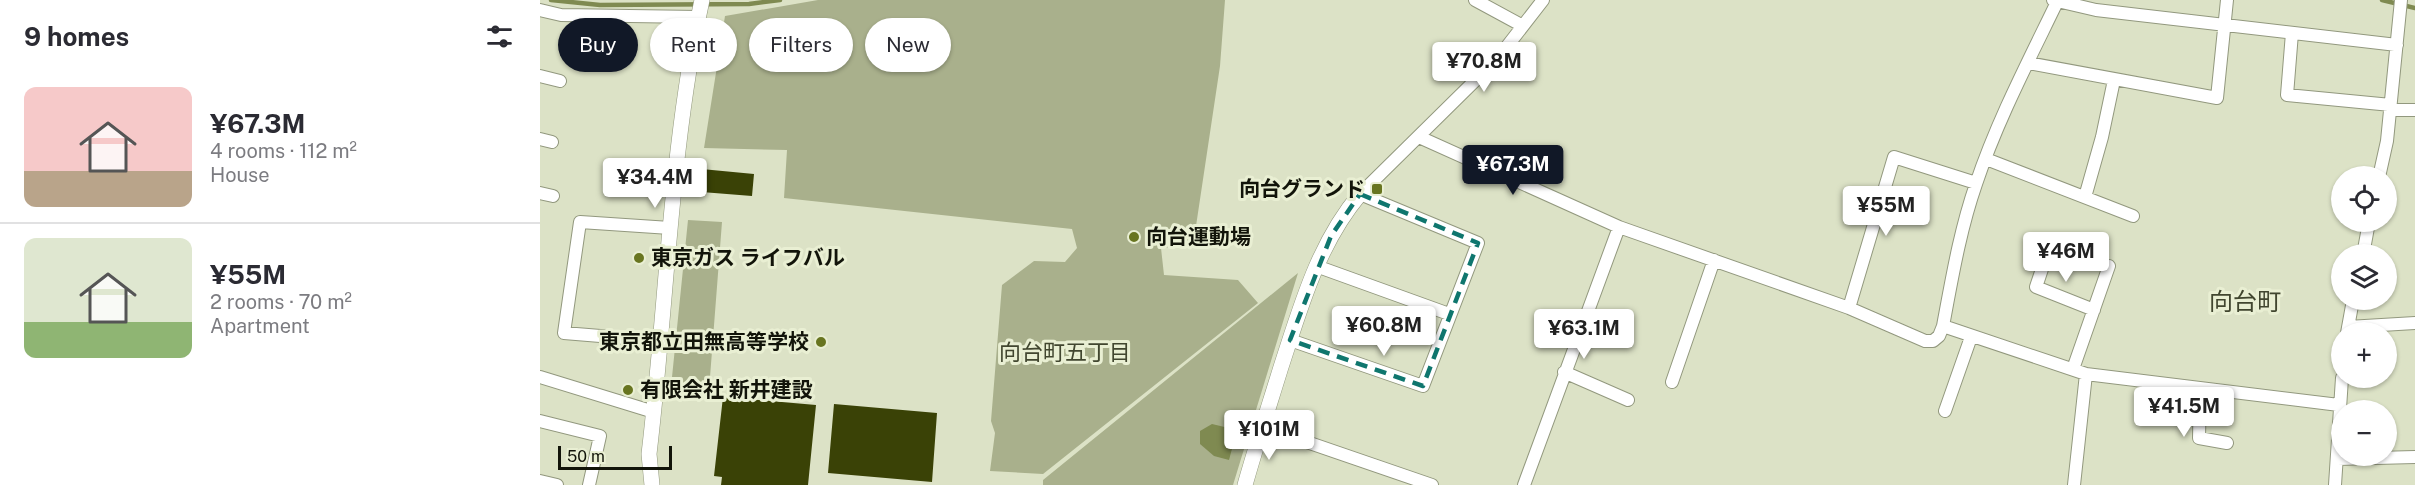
<!DOCTYPE html>
<html lang="en">
<head>
<meta charset="utf-8">
<style>
	:root { --surface:#fff; --page:#f7f7f7; --text:#2b2b33; --muted:#7c7c81; --line:#e1e1e2; --accent:#111827 }
	body { margin:0; font-family:"Public Sans","Noto Sans JP",sans-serif; background:var(--page); color:var(--text); height:100vh; display:flex; flex-direction:column; font-size:22px; white-space:nowrap }
	* { box-sizing:border-box; margin:0 }
	p { font-size:20px; color:var(--muted) }
	.icon { flex:none; width:33px; height:33px; fill:none; stroke:currentColor; stroke-width:2; stroke-linecap:round; stroke-linejoin:round }
	.map { position:relative; flex:1; overflow:hidden }
	.panel { display:flex; flex-direction:column; background:var(--surface); width:540px }
	.panel>* { flex:none }
	.hud { position:absolute; left:18px; top:18px; width:570px; height:54px; display:flex; gap:12px }
	.buttons { position:absolute; left:1791px; top:166px; display:grid; gap:12px }
	.buttons a { display:grid; place-items:center; width:66px; height:66px; border-radius:50%; background:var(--surface); box-shadow:0 2px 4px #0004; font-size:30px }
	.scale { position:absolute; left:18px; bottom:15px; width:114px; box-sizing:border-box; padding-left:6px; border:3px solid #12140a; border-top:0; font-size:16px; line-height:21px; white-space:nowrap; color:#12140a; -webkit-text-stroke:4px #e9efd3; paint-order:stroke }
	.price { position:absolute; translate:-50% -51px; padding:0 14px; border-radius:6px; background:#fff; color:#222; font-size:20px; line-height:39px; filter:drop-shadow(0 2px 3px #0008) }
	.price::after { content:''; position:absolute; left:50%; top:36px; width:18px; height:14px; margin-left:-9px; background:inherit; clip-path:polygon(0 0,100% 0,50% 100%) }
	.price.active { background:var(--accent); color:#fff }
	ul { padding:0; list-style:none }
	li { display:flex; align-items:center; gap:18px; height:150px; padding:0 24px }
	li+li { border-top:2px solid var(--line) }
	li span { display:grid; place-items:center; flex:none; width:168px; height:120px; border-radius:12px; color:#555 }
	li>.icon { margin-inline-start:auto }
	span .icon { width:72px; height:72px; fill:#fffc; stroke-width:1 }
	li b { font-size:26px }
	h2 { display:flex; justify-content:space-between; align-items:center; height:72px; padding:0 24px; font-size:26px }
	.pill { padding:0 21px; border-radius:27px; background:var(--surface); box-shadow:0 2px 4px #0004; font-size:21px; line-height:54px }
	.pill.active { background:var(--accent); color:#fff }
	main { display:flex; flex:1; min-height:0 }
	.map>svg:first-child { display:block }
	.green { fill:#a9b08c }
	.water { fill:#7f8a51 }
	.lines { fill:none; stroke-linecap:round; stroke-linejoin:round }
	.stream { stroke:#7f8a51; stroke-width:4.5 }
	.building { fill:#3a4206 }
	.minor-casing { stroke:#92987e; stroke-width:14 }
	.tertiary-casing { stroke:#92987e; stroke-width:16 }
	.minor { stroke:#fff; stroke-width:12 }
	.tertiary { stroke:#fff; stroke-width:15 }
	.marked { fill:none; stroke:#0f766e; stroke-width:4.5; stroke-dasharray:12 8; stroke-linejoin:round }
	.poi-dot { fill:#687520; stroke:#e9efd3; stroke-width:2 }
	.labels { text-anchor:middle; stroke-width:6; stroke-linejoin:round; paint-order:stroke }
	.poi-label { font-size:21px; font-weight:bold; fill:#12140a; stroke:#e9efd3; text-anchor:start }
	.neighbourhood-label { font-size:22px; fill:#41462f; stroke:#e9efd3 }
	.quarter-label { font-size:24px; fill:#41462f; stroke:#e9efd3 }
</style>
</head>
<body>
<main>
<section class="panel">
<h2>9 homes<svg class="icon" aria-label="filters" viewBox="0 0 24 24"><path d="M4 7h16M4 17h16"/><circle cx="9" cy="7" r="2"/><circle cx="15" cy="17" r="2"/></svg></h2>
<ul>
<li><span style="background:linear-gradient(#f6c9c9 70%,#b9a48a 0)"><svg class="icon" aria-label="home" viewBox="0 0 24 24"><path d="M3 11l9-7 9 7M6 9v11h12V9"/></svg></span><div><b>¥67.3M</b><p>4 rooms · 112 m²</p><p>House</p></div></li>
<li><span style="background:linear-gradient(#dfe7d0 70%,#8fb573 0)"><svg class="icon" aria-label="home" viewBox="0 0 24 24"><path d="M3 11l9-7 9 7M6 9v11h12V9"/></svg></span><div><b>¥55M</b><p>2 rooms · 70 m²</p><p>Apartment</p></div></li>
</ul>
</section>
<div class="map">
<svg width="1875" height="485" viewBox="0 0 1875 485">
	<rect width="100%" height="100%" fill="#dce2c6"/>
	<path class="green" d="M278 0H685L680 66 653 246 621 248 624 275 698 280 718 303 503 474 450 471 455 433 451 421 462 285 494 261 525 262 537 248 532 229 244 198 247 150 164 148 185 16Z
		M148 220 182 222 169 390 131 387Z
		M758 273 693 485H503V480Z"/>
	<path class="water" d="M672 424 697 430 689 460 674 456 660 444V431Z"/>
	<g class="lines">
		<path class="stream" d="M11 0 60 5 209 4 240 0
			M1842 0 1875 8"/>
	</g>
	<path class="building" d="M133 23H141L142 38H133Z
		M138 41 139 49 122 50V42Z
		M151 168 214 174 212 196 149 191Z
		M183 397 276 405 268 485H181L182 477 174 476Z
		M294 404 397 413 392 482 288 473Z"/>
	<g class="lines">
		<defs>
			<path id="minor" d="M935 0 983 26
				M1513 0 1556 10 1857 45
				M0 10 21 15 158 17
				M1752 33 1747 95 1851 105
				M1488 63 1677 98 1687 0
				M0 76 20 81
				M1851 110H1875
				M879 137 1079 227 1309 308 1385 341H1393L1399 336 1403 326C1412 278 1420 230 1436 184 1457 121 1489 60 1518 0
				M0 139 12 142
				M1446 159 1593 216
				M1839 177 1847 141 1861 0
				M0 193 13 196
				M1545 197 1562 137 1574 80
				M1508 251 1496 287 1554 310
				M1823 255 1829 222
				M776 266 909 314
				M1309 308 1354 157 1436 183
				M1403 326 1546 374 1799 405
				M1808 327 1875 323
				M1807 333 1813 300
				M750 340 883 386 938 243 820 194 958 58 1003 0
				M121 341 24 333 40 222 130 228
				M1533 369 1569 266
				M1024 372 1088 400
				M0 377 114 412
				M1132 382 1174 260
				M1660 388 1659 438 1687 443
				M1405 411 1431 337
				M0 421 60 436 49 485
				M723 427 892 485
				M1797 459 1875 457
				M0 481 17 485
				M984 485 1079 227
				M1534 485 1546 374
				M1795 485 1802 378"/>
			<path id="tertiary" d="M112 485 109 454C127 303 130 149 162 0
				M705 485C716 446 729 406 741 367 761 306 778 244 820 194"/>
		</defs>
		<use href="#minor" class="minor-casing"/>
		<use href="#tertiary" class="tertiary-casing"/>
		<use href="#minor" class="minor"/>
		<use href="#tertiary" class="tertiary"/>
	</g>
	<path class="marked" d="M820 194 938 243 883 386 750 340 791 236Z"/>
	<g class="poi-dot">
		<rect x="831" y="183" width="12" height="12" rx="3"/>
		<circle cx="594" cy="237" r="6"/>
		<circle cx="99" cy="258" r="6"/>
		<circle cx="281" cy="342" r="6"/>
		<circle cx="88" cy="390" r="6"/>
	</g>
	<g class="labels">
		<g class="poi-label">
			<text x="825" y="196" text-anchor="end">向台グランド</text>
			<text x="606" y="244">向台運動場</text>
			<text x="111" y="265">東京ガス ライフバル</text>
			<text x="269" y="349" text-anchor="end">東京都立田無高等学校</text>
			<text x="100" y="397">有限会社 新井建設</text>
		</g>
		<g class="neighbourhood-label">
			<text x="525" y="360">向台町五丁目</text>
		</g>
		<g class="quarter-label">
			<text x="1705" y="310">向台町</text>
		</g>
	</g>
</svg>
<div class="buttons">
<a><svg class="icon" aria-label="locate" viewBox="0 0 24 24"><circle cx="12" cy="12" r="6"/><path d="M12 2v4M12 18v4M2 12h4M18 12h4"/></svg></a>
<a><svg class="icon" aria-label="layers" viewBox="0 0 24 24"><path d="M12 4l9 5-9 5-9-5zM3 14l9 5 9-5"/></svg></a>
<a>+</a>
<a>−</a>
</div>
<div class="scale">50 m</div>
<b class="price" style="left:944px;top:93px">¥70.8M</b>
<b class="price active" style="left:973px;top:196px">¥67.3M</b>
<b class="price" style="left:115px;top:209px">¥34.4M</b>
<b class="price" style="left:1346px;top:237px">¥55M</b>
<b class="price" style="left:1526px;top:283px">¥46M</b>
<b class="price" style="left:844px;top:357px">¥60.8M</b>
<b class="price" style="left:1044px;top:360px">¥63.1M</b>
<b class="price" style="left:1644px;top:438px">¥41.5M</b>
<b class="price" style="left:729px;top:461px">¥101M</b>
<div class="hud">
<a class="pill active">Buy</a>
<a class="pill">Rent</a>
<a class="pill">Filters</a>
<a class="pill">New</a>
</div>
</div>
</main>
</body>
</html>
